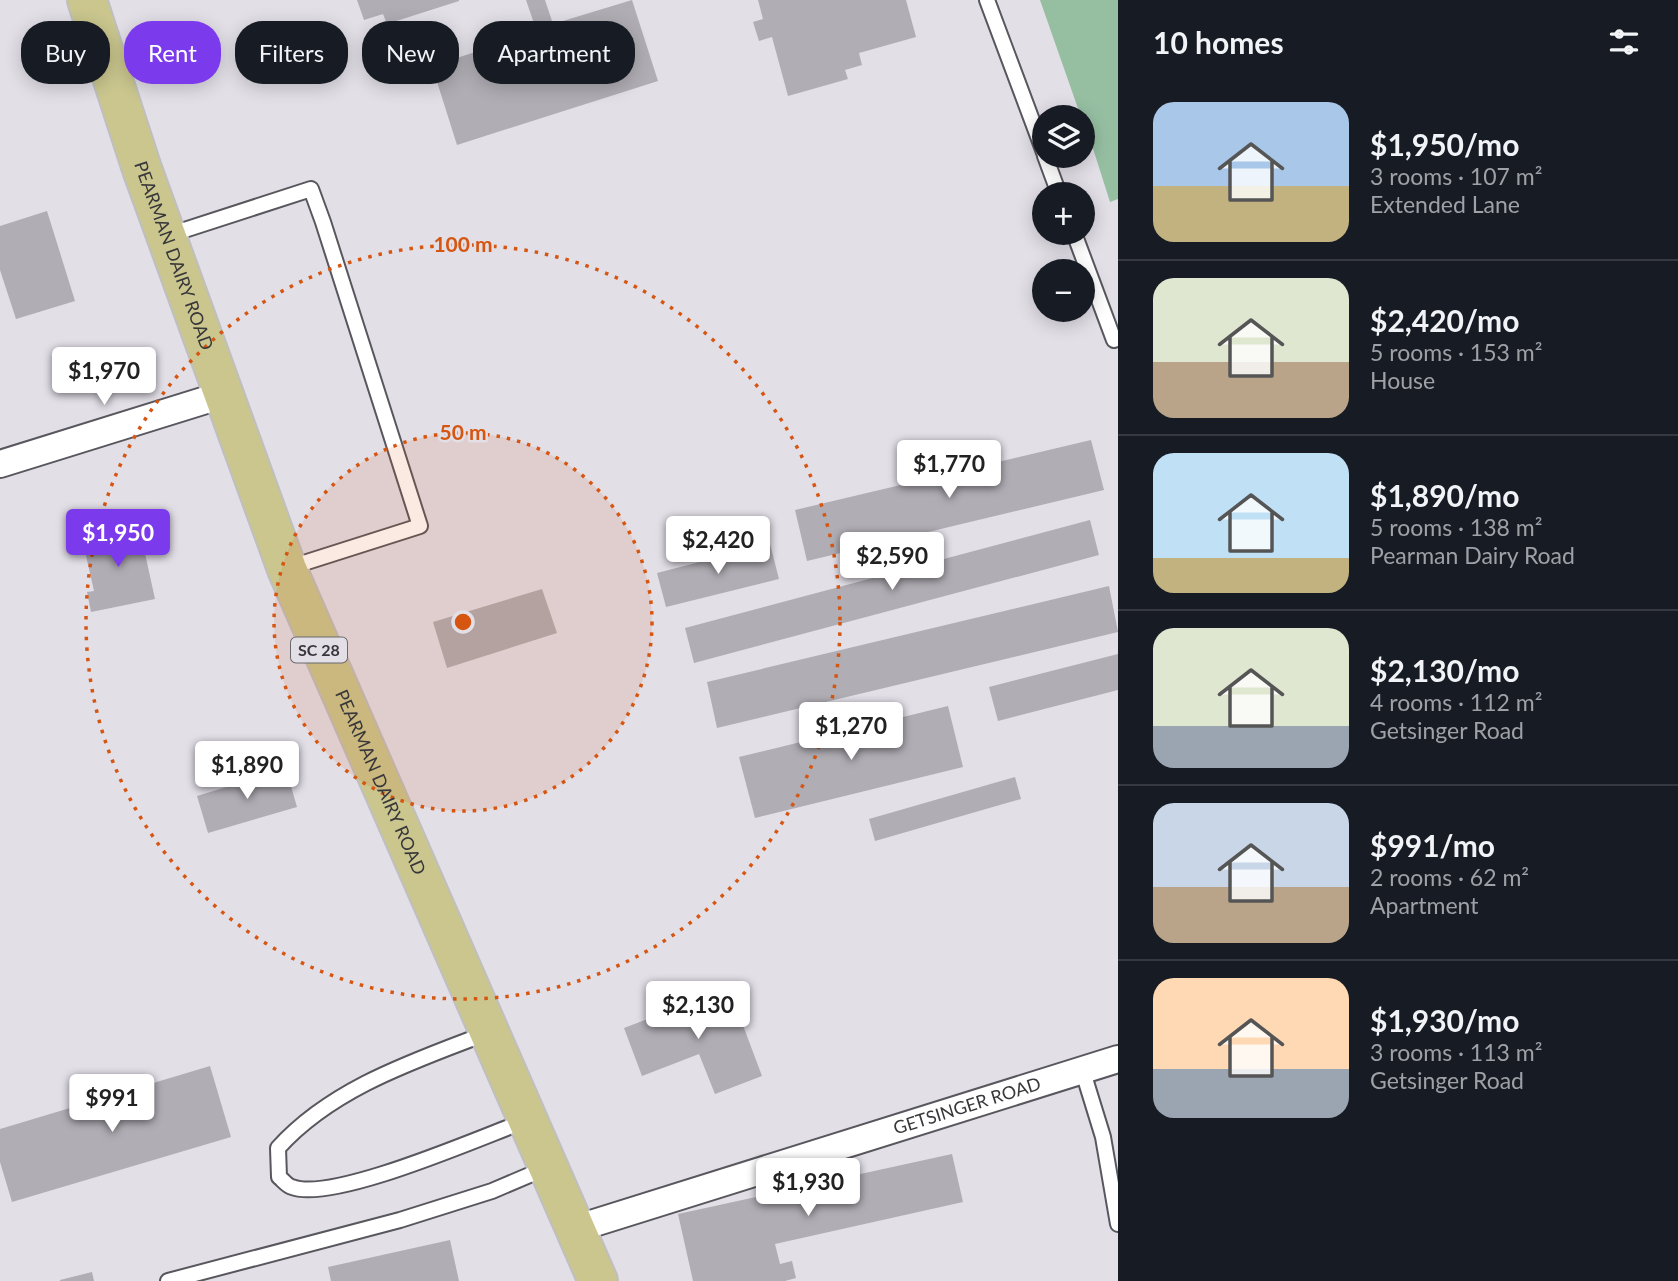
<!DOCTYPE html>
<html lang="en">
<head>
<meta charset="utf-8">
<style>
	:root { --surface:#171b24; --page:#242831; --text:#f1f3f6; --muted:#9ea1a6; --line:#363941; --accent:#7c3aed }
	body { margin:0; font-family:Lato,sans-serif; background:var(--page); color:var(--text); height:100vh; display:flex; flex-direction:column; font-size:26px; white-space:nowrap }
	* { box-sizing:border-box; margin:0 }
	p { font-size:23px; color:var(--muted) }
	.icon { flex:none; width:38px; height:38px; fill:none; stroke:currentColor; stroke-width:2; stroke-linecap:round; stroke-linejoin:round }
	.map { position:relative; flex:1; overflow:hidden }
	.sheet { display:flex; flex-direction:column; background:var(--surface); width:560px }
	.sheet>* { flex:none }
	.guide { position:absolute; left:21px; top:21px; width:665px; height:63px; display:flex; gap:14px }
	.buttons { position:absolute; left:1032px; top:105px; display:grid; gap:14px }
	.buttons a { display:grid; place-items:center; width:63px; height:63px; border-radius:50%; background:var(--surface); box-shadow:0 4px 18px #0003; font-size:35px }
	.price { position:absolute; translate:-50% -60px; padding:0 16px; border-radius:7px; background:#fff; color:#222; font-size:23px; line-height:46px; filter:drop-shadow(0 2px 4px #0008) }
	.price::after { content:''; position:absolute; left:50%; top:42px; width:21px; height:16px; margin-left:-10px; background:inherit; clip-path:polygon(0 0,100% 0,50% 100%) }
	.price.current { background:var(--accent); color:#fff }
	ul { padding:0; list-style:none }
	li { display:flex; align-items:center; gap:21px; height:175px; padding:0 35px }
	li+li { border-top:2px solid var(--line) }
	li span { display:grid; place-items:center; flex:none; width:196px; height:140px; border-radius:21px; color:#555 }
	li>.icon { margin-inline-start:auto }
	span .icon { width:84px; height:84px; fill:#fffc; stroke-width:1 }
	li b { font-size:30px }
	h2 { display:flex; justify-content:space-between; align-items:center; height:84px; padding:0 35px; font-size:30px }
	.tag { padding:0 24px; border-radius:28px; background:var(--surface); box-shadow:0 4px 18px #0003; font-size:24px; line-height:63px }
	.tag.current { background:var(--accent); color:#fff }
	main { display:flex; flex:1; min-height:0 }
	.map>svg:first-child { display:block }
	.green { fill:#96bfa2 }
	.building { fill:#b0adb4 }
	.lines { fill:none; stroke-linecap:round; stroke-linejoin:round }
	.service-casing { stroke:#59575e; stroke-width:18 }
	.minor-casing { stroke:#59575e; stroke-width:30 }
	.trunk-casing { stroke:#bfbfc0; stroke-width:42 }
	.service { stroke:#fff; stroke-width:14 }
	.minor { stroke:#fff; stroke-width:26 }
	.trunk { stroke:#cac68e; stroke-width:38 }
	.ring { fill:none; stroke:#d65611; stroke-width:3.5; stroke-dasharray:3.5 7 }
	.labels { text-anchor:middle; stroke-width:5; stroke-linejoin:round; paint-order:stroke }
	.shield { fill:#e2dfe7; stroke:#6b696e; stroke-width:2 }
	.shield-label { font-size:16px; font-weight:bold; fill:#38373a }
	.street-label { font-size:18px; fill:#38373a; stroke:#e2dfe7 }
	.centre { fill:#d65611; stroke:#e2dfe7; stroke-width:3.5 }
	.ring-label { font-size:21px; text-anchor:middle; font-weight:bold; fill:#d65611; stroke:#e2dfe7; stroke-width:5; stroke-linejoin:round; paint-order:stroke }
</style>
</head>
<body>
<main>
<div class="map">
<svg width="1118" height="1281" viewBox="0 0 1118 1281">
	<rect width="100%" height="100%" fill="#e2dfe7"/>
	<path class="green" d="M1040 0H1118V199L1110 202 1083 117H1081Z"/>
	<path class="building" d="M357 0H459V1L387 24 383 14 364 20Z
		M526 0H545L553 24 632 0 658 81 457 145 432 66 537 32Z
		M758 0H906L916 37 859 53 862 65 845 70 848 79 788 96 772 37 759 41 753 22 763 19Z
		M47 211 75 301 16 319 0 270V226Z
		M1091 440 1104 490 807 561 795 510Z
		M1090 520 1099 555 694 663 685 628Z
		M139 526 155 599 91 612 87 592 94 591 82 538Z
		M770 544 779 579 666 607 657 573Z
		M1109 586 1118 632 717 728 707 682Z
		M542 589 557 633 447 668 433 622Z
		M1118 654V690L998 721 989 687Z
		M948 706 963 767 755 818 739 757Z
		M286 769 297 807 208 833 197 796Z
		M1015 777 1021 799 875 841 869 819Z
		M729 988 762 1076 715 1094 699 1054 642 1076 624 1028Z
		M210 1066 231 1137 12 1202 0 1162V1129Z
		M952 1154 963 1202 775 1244 780 1264 792 1261 796 1278 785 1281H693L678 1214Z
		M450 1240 459 1281H331L328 1267Z
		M92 1272 94 1281H60V1280Z"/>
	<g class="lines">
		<defs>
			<path id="service" d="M987 0 1045 155
				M1045 156 1059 194
				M1074 233 1114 340
				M169 235 311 189 323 222 420 526 288 568
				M487 1033C414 1061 332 1088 278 1148L279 1177C283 1180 287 1186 292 1187 332 1203 481 1137 525 1121
				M1083 1072 1103 1137 1118 1224
				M168 1281 400 1220 492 1191 546 1168"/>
			<g id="minor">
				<path d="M0 464 222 395"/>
				<path id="s1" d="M575 1229 1118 1059"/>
			</g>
			<g id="trunk">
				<path id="s2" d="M87 0 142 169 287 569 598 1281"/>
			</g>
		</defs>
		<use href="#service" class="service-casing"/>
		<use href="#minor" class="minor-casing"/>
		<use href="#trunk" class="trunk-casing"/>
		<use href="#service" class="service"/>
		<use href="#minor" class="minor"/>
		<use href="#trunk" class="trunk"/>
	</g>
	<circle cx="463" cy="622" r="189" fill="#d65611" fill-opacity=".12"/>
	<g class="ring">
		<circle cx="463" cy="622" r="189"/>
		<circle cx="463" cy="622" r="377"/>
	</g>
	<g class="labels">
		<rect class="shield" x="291" y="637.5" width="56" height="25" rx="5"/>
		<g class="shield-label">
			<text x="319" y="656">SC 28</text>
		</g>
		<g class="street-label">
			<text dy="6" stroke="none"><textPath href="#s2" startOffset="270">PEARMAN DAIRY ROAD</textPath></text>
			<text dy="6" stroke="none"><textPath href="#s2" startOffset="836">PEARMAN DAIRY ROAD</textPath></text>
			<text dy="6" stroke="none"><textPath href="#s1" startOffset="411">GETSINGER ROAD</textPath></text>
		</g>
	</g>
	<circle cx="463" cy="622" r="10" class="centre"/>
	<g class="ring-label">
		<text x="463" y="252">100 m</text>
		<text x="463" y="440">50 m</text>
	</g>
</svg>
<div class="buttons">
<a><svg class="icon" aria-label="layers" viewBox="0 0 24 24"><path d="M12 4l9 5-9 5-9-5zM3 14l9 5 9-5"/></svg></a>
<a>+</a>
<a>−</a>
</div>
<b class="price" style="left:104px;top:407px">$1,970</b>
<b class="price" style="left:949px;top:500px">$1,770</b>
<b class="price current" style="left:118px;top:569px">$1,950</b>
<b class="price" style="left:718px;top:576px">$2,420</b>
<b class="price" style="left:892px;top:592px">$2,590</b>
<b class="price" style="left:851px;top:762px">$1,270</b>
<b class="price" style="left:247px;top:801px">$1,890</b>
<b class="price" style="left:698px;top:1041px">$2,130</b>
<b class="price" style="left:112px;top:1134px">$991</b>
<b class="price" style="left:808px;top:1218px">$1,930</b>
<div class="guide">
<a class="tag">Buy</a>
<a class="tag current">Rent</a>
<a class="tag">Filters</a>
<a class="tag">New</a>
<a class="tag">Apartment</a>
</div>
</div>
<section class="sheet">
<h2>10 homes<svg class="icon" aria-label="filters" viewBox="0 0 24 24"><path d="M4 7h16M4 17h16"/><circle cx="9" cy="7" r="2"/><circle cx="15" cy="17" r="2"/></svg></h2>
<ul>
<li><span style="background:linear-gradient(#a9c7e8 60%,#c2b280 0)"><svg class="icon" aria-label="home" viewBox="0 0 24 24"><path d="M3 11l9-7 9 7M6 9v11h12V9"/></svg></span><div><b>$1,950/mo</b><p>3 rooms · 107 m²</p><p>Extended Lane</p></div></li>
<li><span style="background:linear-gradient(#dfe7d0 60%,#b9a48a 0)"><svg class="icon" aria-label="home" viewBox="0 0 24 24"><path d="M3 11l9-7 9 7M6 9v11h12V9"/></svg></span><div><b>$2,420/mo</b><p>5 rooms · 153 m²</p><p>House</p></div></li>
<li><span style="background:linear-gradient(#bfe0f5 75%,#c2b280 0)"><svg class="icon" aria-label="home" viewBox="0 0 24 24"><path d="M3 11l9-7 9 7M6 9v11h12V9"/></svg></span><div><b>$1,890/mo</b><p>5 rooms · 138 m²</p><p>Pearman Dairy Road</p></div></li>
<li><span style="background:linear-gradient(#dfe7d0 70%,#9aa5b1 0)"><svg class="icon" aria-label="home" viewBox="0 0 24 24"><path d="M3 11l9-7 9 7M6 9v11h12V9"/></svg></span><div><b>$2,130/mo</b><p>4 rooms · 112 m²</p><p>Getsinger Road</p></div></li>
<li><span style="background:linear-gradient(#c9d6e8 60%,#b9a48a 0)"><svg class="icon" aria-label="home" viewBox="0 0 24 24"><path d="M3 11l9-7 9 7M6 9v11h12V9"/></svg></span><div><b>$991/mo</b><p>2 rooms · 62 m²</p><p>Apartment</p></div></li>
<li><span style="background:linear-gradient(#ffd9b3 65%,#9aa5b1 0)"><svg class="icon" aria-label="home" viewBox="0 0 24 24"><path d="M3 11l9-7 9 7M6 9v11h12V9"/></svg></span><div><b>$1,930/mo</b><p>3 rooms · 113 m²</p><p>Getsinger Road</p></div></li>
</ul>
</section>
</main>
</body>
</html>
